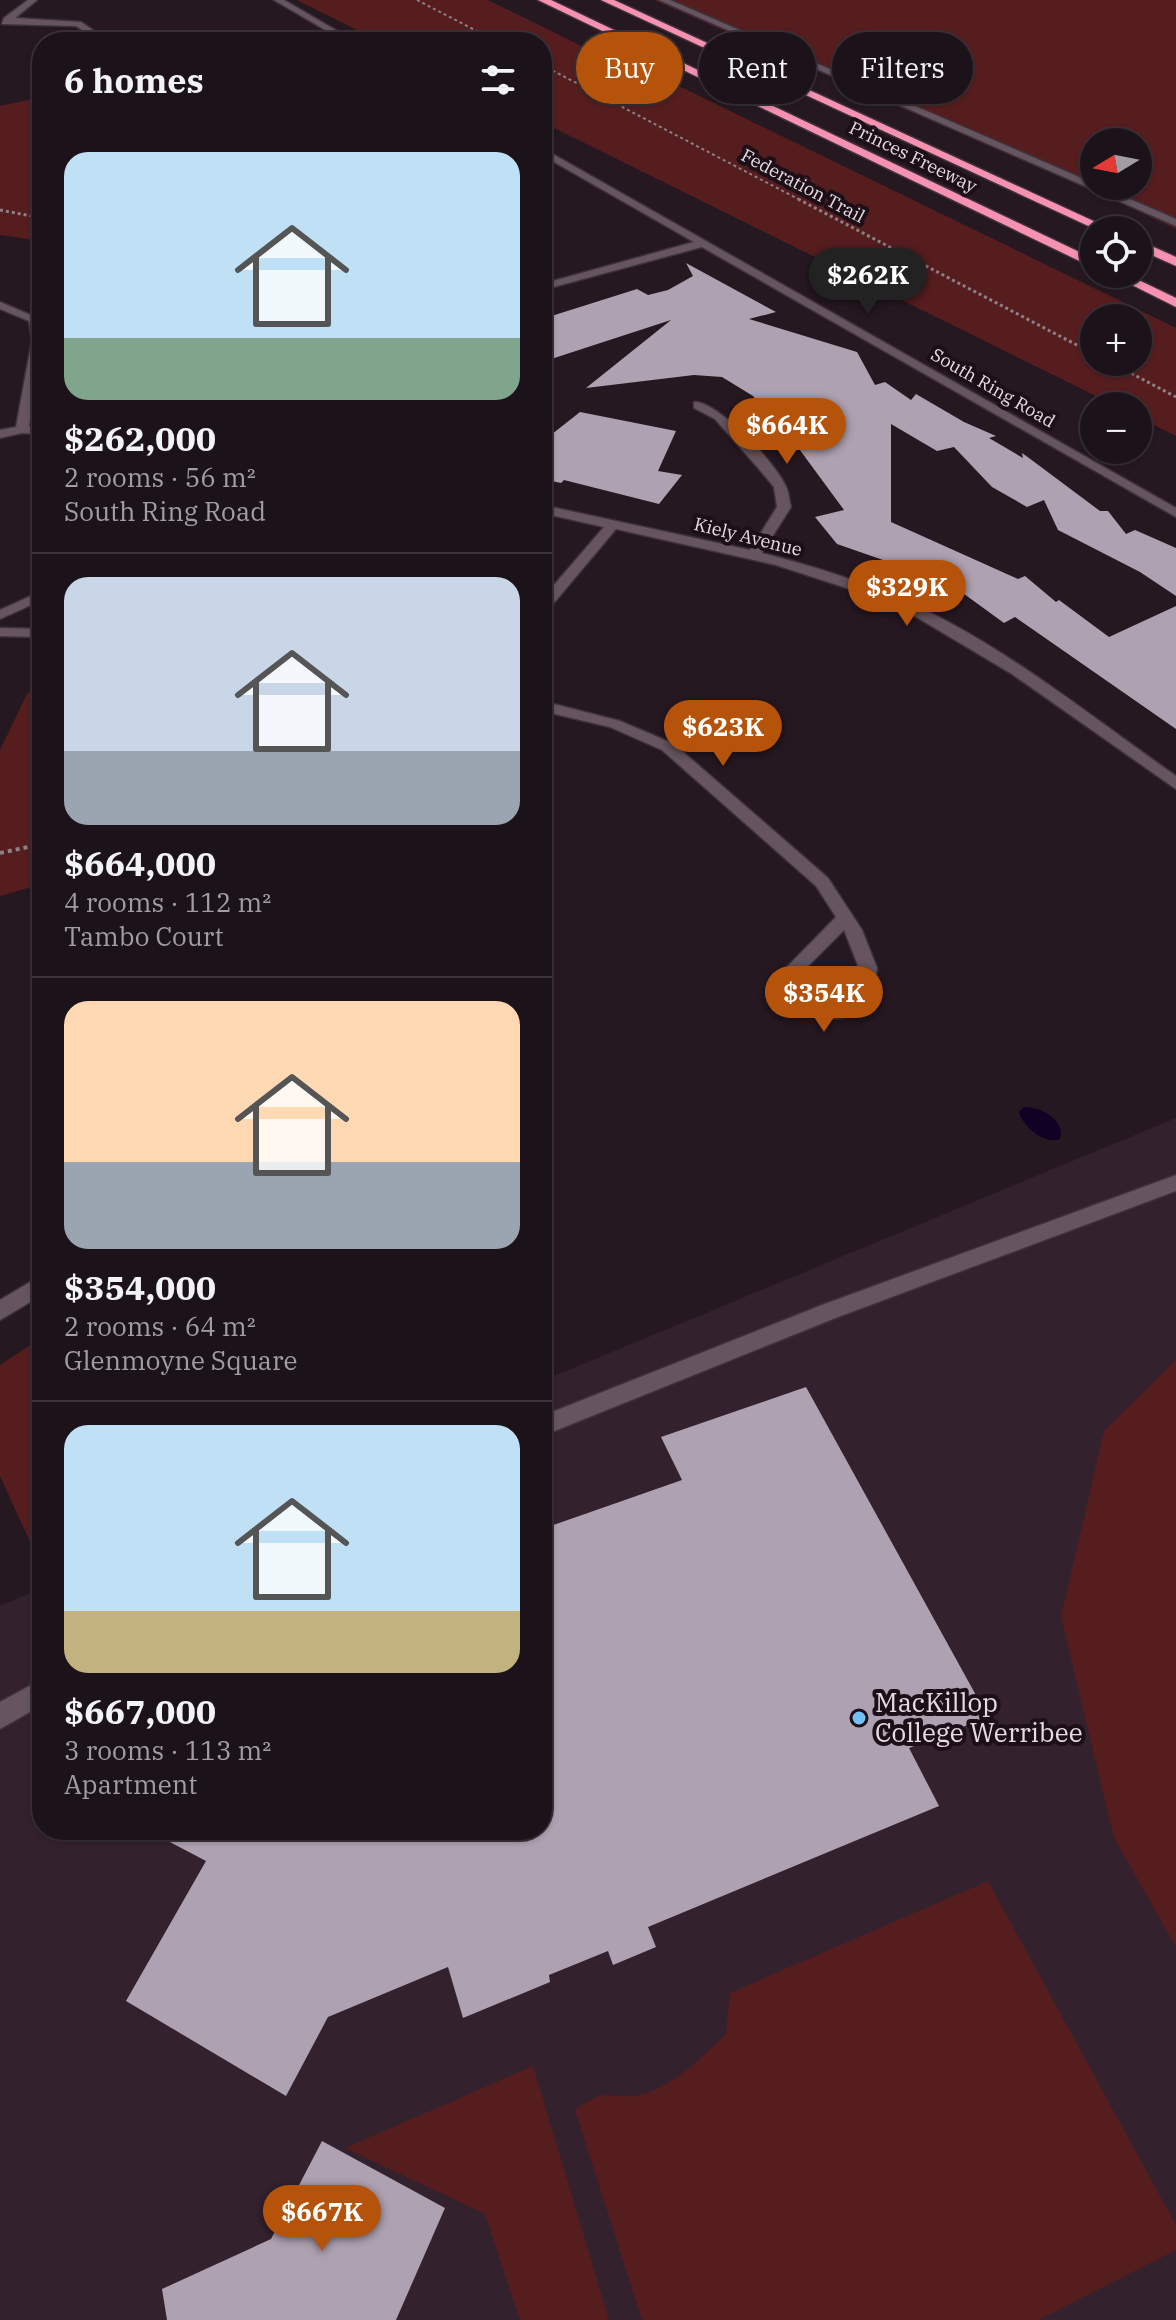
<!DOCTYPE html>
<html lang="en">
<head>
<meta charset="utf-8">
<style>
	:root { --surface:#1c1219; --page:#292026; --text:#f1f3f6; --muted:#a09ea2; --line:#3a3238; --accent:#b45309 }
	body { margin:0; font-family:"IBM Plex Serif",serif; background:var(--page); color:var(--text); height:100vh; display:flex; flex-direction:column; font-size:30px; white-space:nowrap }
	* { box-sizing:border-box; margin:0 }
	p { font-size:26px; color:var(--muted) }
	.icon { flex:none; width:44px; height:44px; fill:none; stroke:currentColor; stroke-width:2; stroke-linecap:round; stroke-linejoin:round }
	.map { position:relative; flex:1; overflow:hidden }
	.drawer { position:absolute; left:32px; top:32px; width:520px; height:1808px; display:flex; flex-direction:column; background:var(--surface); border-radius:32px; box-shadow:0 2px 6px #0004,0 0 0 2px var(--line) }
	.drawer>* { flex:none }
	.banner { position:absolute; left:576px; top:32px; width:480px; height:72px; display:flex; gap:16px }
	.needle { width:52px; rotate:260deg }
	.controls { position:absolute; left:1080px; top:128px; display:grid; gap:16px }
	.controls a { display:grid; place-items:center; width:72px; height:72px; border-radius:50%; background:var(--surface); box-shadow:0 2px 6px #0004,0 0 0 2px var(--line); font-size:40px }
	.price { position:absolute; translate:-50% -68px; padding:0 18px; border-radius:28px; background:var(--accent); color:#fff; font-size:26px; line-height:52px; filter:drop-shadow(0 2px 4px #0008) }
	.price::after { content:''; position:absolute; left:50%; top:48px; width:24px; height:18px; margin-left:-12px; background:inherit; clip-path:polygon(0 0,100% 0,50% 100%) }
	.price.active { background:#222; color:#fff }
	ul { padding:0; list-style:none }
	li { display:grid; align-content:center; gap:16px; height:424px; padding:0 32px }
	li+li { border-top:2px solid var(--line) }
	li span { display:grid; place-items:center; height:248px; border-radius:24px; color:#555 }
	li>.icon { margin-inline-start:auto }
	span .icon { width:144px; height:144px; fill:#fffc; stroke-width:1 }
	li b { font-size:34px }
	h2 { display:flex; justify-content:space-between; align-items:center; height:96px; padding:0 32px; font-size:34px }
	.chip { padding:0 28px; border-radius:36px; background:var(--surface); box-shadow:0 2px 6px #0004,0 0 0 2px var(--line); font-size:28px; line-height:72px }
	.chip.active { background:var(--accent); color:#fff }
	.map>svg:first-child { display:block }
	.built { fill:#34212e }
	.green { fill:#561d1f; fill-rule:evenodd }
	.water { fill:#110125 }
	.building { fill:#aea1b1 }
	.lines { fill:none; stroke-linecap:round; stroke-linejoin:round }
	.lane-casing { stroke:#3e333a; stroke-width:3 }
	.street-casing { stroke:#3e333a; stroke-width:3 }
	.highway-casing { stroke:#3e333a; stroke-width:3 }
	.path-far2 { stroke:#8d8189; stroke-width:2; stroke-dasharray:3 3; stroke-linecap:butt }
	.path-far1 { stroke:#8d8189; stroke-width:3; stroke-dasharray:3 3; stroke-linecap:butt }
	.path { stroke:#8d8189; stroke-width:4; stroke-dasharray:4 4; stroke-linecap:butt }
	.lane { fill:#665560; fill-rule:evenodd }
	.street { fill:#665560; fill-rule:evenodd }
	.highway { fill:#f691b1; fill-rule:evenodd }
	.poi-dot { fill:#72c1f5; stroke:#1d0f18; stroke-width:3 }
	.labels { text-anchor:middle; stroke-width:8; stroke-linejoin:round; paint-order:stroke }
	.far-street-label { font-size:18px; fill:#e5dbe1; stroke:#1d0f18 }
	.near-poi-label { font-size:26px; fill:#e5dbe1; stroke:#1d0f18; text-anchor:start }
</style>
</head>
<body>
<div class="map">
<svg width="1176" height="2320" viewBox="0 0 1176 2320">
	<rect width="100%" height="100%" fill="#261821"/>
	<path class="built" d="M1176 1118V2320H0V1606L42 1588V1830H542V1381Z"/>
	<path class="green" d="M297 0H488L618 64 640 67 1176 328V436L1138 417V406H1116L542 122V42H381ZM1094 318H1138V362H1094Z
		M654 0H1176V229L1125 205ZM1094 142H1138V186H1094Z
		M42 97V241L0 235V106Z
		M28 692 42 695V884L0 896V750Z
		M32 1344 42 1357V1568L0 1476V1365Z
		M1176 1360V1947L1114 1838 1061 1617 1104 1431Z
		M988 1881 1176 2225V2250L1038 2320H642L575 2110C612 2084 604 2101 639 2095 671 2089 703 2056 726 2034L730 1993Z
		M533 2066 609 2320H520L485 2214 345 2148Z"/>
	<path class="water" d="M1024 1107C1041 1106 1066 1121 1060 1139 1044 1144 1028 1130 1020 1116L1019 1112Z"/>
	<path class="building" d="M686 263 776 312 749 319 857 352 875 385 885 382 911 400 916 394 964 422 996 436 989 438 1023 458 1022 453 1029 458 1100 511H1108L1126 534 1135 530 1176 548V596L1140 572 1058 530 1044 500 1027 507 992 487 954 447 937 451 891 424V522L1018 579 1025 576 1056 602 1059 600 1109 637 1176 606V729L1015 617 1004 623 949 583 837 544 815 517 844 510 794 442 753 396 722 377 694 375 586 388 671 320 542 362V319L637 289 648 295 668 290 693 276Z
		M580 412 676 431 658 471 682 475 659 504 564 480 561 483 542 479V442Z
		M806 1387 988 1717 909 1748 939 1806 648 1927 656 1947 613 1965 608 1951 549 1975 550 1982 463 2018 448 1967 328 2017 286 2096 126 2001 206 1861 147 1830H542V1529L682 1480 661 1437Z
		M322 2141 445 2208 396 2320H167L162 2289 271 2239Z"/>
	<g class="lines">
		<defs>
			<path id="lane" d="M1176 1175V1191L838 1317 542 1436V1416L822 1305Z
				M42 1679V1705L0 1729V1702Z"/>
			<path id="street" d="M28 0H37L15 18 81 22 110 42H100L76 26 2 24 4 18Z
				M274 0H284L356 42H346Z
				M659 0H670L1176 219V226Z
				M542 148 1176 508V517L702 247 542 290V284L694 242 542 155Z
				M0 302 40 319 42 350 29 426H42V434L22 433 0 438V430L16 427 32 340 29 321 0 309Z
				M694 402C717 400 779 466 787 489 789 494 789 501 791 507L762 553C817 567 871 584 923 609 1014 653 1094 719 1176 776V789L1012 674 913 615 868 595 776 565 616 529 547 611 542 612V599L604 527 542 513V505L750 550 777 507 774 487 759 469 715 419 694 408Z
				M42 591V600L0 619V610Z
				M0 628 42 629V637L0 636Z
				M542 701 620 721 674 744 828 878 862 930 877 968 872 1002C834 1033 790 1021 787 967L836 917 816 886 662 750 610 727 542 711ZM844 930 859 968 857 994 841 1006H827L811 992 805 969Z
				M42 1275V1295L0 1320V1300Z"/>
			<path id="highway" d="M538 0H551L1094 259V268Z
				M601 0H614L1113 230H1097Z
				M1138 240 1176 257V266L1138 249Z
				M1110 274H1126L1176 298V307Z"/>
		</defs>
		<use href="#lane" class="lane-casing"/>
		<use href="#street" class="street-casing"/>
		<use href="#highway" class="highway-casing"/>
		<path class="path-far2" d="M417 0 498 42
			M542 65 802 201"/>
		<path class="path-far1" d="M798 199 1094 354
			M0 210 42 218
			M1110 362 1176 397"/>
		<path class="path" d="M42 656 36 743 42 753
			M0 853 42 844"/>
		<use href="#lane" class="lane"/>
		<use href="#street" class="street"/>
		<use href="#highway" class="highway"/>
	</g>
	<circle class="poi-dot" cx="859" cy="1718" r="8"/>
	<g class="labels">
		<g class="far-street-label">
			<text transform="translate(913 157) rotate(26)" y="6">Princes Freeway</text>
			<text transform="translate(803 186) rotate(28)" y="6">Federation Trail</text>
			<text transform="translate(993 388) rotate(30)" y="6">South Ring Road</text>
			<text transform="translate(748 537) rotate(14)" y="6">Kiely Avenue</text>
		</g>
		<g class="near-poi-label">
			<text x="875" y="1712">MacKillop<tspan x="875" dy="30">College Werribee</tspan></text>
		</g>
	</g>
</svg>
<div class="controls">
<a><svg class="needle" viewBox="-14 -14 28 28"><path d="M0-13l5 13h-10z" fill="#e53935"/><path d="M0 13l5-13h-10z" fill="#a09ea2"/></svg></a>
<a><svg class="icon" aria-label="locate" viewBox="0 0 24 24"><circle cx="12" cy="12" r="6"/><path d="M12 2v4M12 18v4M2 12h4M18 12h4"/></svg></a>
<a>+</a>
<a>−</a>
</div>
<b class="price active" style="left:868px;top:316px">$262K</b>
<b class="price" style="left:787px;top:466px">$664K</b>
<b class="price" style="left:907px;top:628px">$329K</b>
<b class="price" style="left:723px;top:768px">$623K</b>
<b class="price" style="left:824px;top:1034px">$354K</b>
<b class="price" style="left:322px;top:2253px">$667K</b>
<div class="banner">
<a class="chip active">Buy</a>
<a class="chip">Rent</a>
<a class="chip">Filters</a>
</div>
<section class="drawer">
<h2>6 homes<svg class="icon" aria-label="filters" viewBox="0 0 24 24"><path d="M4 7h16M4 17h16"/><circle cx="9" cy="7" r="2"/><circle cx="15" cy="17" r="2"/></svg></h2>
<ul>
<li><span style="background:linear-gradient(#bfe0f5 75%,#7fa58c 0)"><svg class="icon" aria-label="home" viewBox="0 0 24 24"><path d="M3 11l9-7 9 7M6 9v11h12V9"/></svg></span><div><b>$262,000</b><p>2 rooms · 56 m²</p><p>South Ring Road</p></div></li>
<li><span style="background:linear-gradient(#c9d6e8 70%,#9aa5b1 0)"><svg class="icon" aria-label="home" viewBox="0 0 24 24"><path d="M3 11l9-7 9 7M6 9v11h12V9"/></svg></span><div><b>$664,000</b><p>4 rooms · 112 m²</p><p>Tambo Court</p></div></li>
<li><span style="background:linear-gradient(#ffd9b3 65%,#9aa5b1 0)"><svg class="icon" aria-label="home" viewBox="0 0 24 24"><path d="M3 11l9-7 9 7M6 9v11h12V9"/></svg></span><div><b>$354,000</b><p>2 rooms · 64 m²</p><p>Glenmoyne Square</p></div></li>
<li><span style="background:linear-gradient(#bfe0f5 75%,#c2b280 0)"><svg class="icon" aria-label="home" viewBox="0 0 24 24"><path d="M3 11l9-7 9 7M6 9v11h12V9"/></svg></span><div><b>$667,000</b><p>3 rooms · 113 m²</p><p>Apartment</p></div></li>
</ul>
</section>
</div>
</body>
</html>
